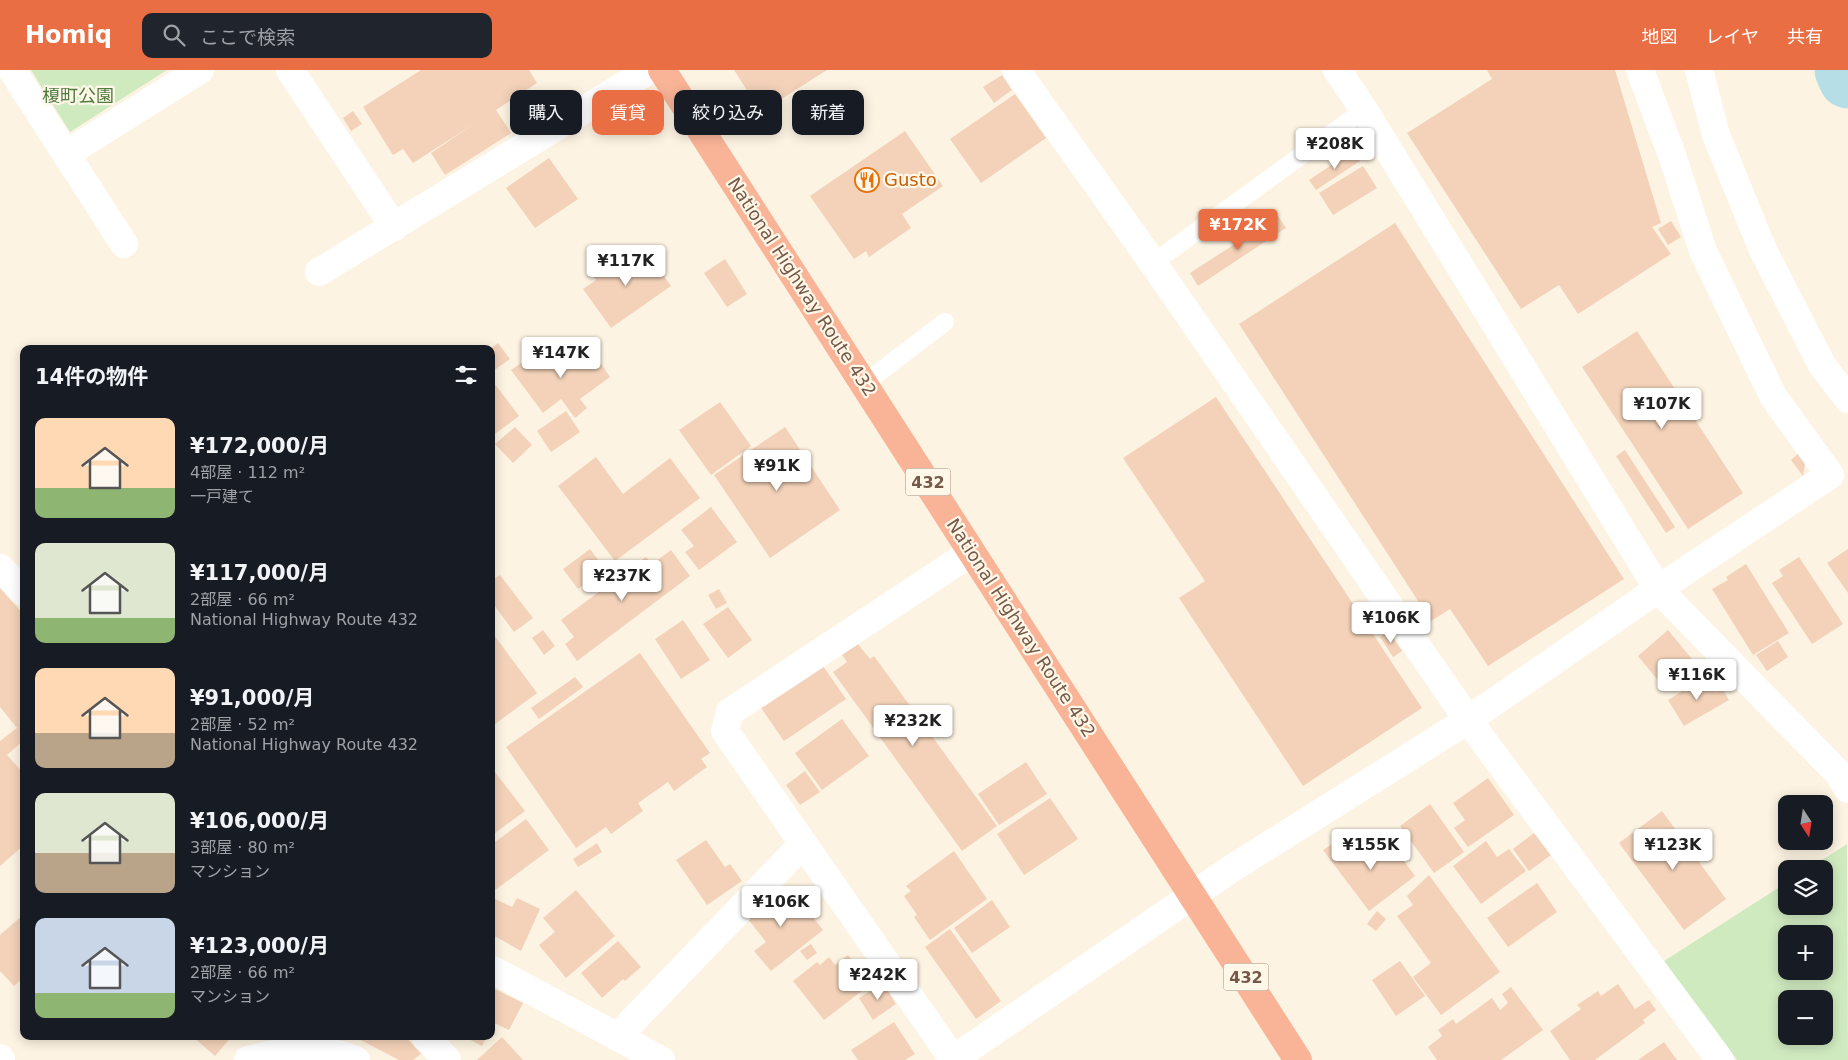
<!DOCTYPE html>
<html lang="ja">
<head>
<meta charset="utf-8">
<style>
	:root { --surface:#171b24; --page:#20242c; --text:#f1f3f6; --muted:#9ea1a6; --accent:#ea6e43 }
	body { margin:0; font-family:"DejaVu Sans","Noto Sans JP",sans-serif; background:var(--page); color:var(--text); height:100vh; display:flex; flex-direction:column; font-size:19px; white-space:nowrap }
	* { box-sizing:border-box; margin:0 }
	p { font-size:16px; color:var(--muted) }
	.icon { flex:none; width:28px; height:28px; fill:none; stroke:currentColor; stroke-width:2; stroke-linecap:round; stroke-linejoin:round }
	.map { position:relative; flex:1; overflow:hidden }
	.drawer { position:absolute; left:20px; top:275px; width:475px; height:695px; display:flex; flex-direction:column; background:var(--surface); border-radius:10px; box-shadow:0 2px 12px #0003 }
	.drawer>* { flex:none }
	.banner { position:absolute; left:510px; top:20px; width:475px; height:45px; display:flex; gap:10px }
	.needle { width:32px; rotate:168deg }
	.tools { position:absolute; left:1778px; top:725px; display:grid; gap:10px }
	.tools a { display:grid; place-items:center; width:55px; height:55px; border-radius:10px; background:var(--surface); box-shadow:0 2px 12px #0003; font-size:25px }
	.price { position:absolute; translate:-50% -42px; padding:0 11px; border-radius:5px; background:#fff; color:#222; font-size:16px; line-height:32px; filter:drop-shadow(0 1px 2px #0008) }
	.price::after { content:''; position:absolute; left:50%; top:30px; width:15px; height:11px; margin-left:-8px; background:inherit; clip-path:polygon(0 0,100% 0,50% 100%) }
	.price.active { background:var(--accent); color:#fff }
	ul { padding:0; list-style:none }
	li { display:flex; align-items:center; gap:15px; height:125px; padding:0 15px }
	li span { display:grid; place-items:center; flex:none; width:140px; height:100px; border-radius:10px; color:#555 }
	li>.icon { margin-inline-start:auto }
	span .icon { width:60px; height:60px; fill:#fffc; stroke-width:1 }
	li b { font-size:21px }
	h2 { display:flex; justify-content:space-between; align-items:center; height:60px; padding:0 15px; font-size:21px }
	.tag { padding:0 18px; border-radius:10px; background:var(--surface); box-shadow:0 2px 12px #0003; font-size:18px; line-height:45px }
	.tag.active { background:var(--accent); color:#fff }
	header { display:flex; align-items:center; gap:30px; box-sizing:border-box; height:70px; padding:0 25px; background:var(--accent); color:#fff }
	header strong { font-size:24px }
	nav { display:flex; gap:28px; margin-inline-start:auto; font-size:18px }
	.search { width:350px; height:45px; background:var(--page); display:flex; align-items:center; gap:12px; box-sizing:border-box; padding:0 18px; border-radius:10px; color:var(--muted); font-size:19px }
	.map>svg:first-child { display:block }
	.green { fill:#d0eac0; fill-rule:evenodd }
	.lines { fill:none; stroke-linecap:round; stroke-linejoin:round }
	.river { stroke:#b6dee7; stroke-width:59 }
	.building { fill:#f3d2b9 }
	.lane { stroke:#fff; stroke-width:18 }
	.street { stroke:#fff; stroke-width:28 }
	.secondary { stroke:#fff; stroke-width:28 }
	.highway { stroke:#f9b497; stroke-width:28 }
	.labels { text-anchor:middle; stroke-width:4.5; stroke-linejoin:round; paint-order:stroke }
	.shield { fill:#fff7e8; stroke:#9e8878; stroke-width:1 }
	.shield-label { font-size:16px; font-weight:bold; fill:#755948 }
	.park-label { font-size:18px; fill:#4f7b3f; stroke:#fff7e8 }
	.food-label { font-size:18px; fill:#c56008; stroke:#fff7e8; text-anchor:start }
	.street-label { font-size:18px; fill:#755948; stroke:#fff7e8 }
</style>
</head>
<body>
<header>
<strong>Homiq</strong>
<div class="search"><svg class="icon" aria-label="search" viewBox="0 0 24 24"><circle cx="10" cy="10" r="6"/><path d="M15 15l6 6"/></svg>ここで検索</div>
<nav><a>地図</a><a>レイヤ</a><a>共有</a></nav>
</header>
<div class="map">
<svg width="1848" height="990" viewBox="0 0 1848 990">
	<rect width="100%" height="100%" fill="#fdf3e2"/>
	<path class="green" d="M31 0H167L70 62Z
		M1847 774 1848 990H1737L1664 891 1786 813V836H1824V799H1808ZM1786 864H1824V901H1786ZM1786 929H1824V966H1786Z"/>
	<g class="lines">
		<path class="river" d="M1844 0 1848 9"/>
	</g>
	<path class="building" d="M421 0H529L537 13 496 40 511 63 445 105 431 83 474 54 413 93 403 79 393 85 363 37Z
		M734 0H827L761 42Z
		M1487 0H1615L1661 153 1652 157 1671 184 1578 244 1559 215 1521 239 1407 63 1492 9Z
		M1002 5 1012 20 994 33 983 17Z
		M1015 24 1046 68 981 113 950 69Z
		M353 41 362 54 351 61 343 48Z
		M905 61 943 116 902 144 911 158 869 187 866 181 854 189 810 126Z
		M1354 80 1360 91 1316 120 1309 110Z
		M549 88 578 129 535 158 506 118Z
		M1363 96 1377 118 1333 145 1319 123Z
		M1278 146 1286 158 1198 216 1190 203Z
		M1671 151 1681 167 1668 175 1658 159Z
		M1395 153 1624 509 1488 596 1450 539 1431 551 1239 254Z
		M643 177 671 216 611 258 583 219 596 210 592 204 612 189 617 195Z
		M725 189 747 224 727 237 704 203Z
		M1637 261 1743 423 1688 459 1582 297Z
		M498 273 510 289 493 301 491 299V278Z
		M589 276 610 307 580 329 587 338 575 348 561 329 543 343 511 300 544 277 559 298Z
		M491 309 519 346 491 367Z
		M1216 327 1422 638 1303 716 1179 528 1205 511 1123 388Z
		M720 332 751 376 711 405 679 360Z
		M566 341 580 362 551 382 537 361Z
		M515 357 532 375 513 393 495 374Z
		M785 357 840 440 770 488 714 405Z
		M1625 380 1675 457 1666 463 1616 386Z
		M1801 381 1806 387 1803 406 1791 390Z
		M596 387 623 424 670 388 700 428 615 491 558 416Z
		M711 437 737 472 699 500 685 482 694 476 681 460Z
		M590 479 605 499 578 519 563 499Z
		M1848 479V523L1827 493Z
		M671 480 690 506 577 591 565 574 574 567 561 550 646 487 652 494Z
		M1799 487 1843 554 1812 574 1772 513 1783 506 1779 500Z
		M1746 494 1789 563 1753 585 1712 519 1728 510 1726 507Z
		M500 505 533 548 514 562 491 531V511Z
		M0 518 24 545V670L7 685 24 704V775L0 796V671L17 658 0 637Z
		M719 519 727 533 716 539 708 525Z
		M728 537 752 570 728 588 703 554Z
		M683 550 710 590 681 609 655 569Z
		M543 560 555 576 544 585 532 568Z
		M1668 560 1692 589 1661 614 1638 586Z
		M491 561 537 623 491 657Z
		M1389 561 1402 581 1393 587 1380 567Z
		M853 568 870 589 874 586 997 756 962 781 833 602 847 592 838 579Z
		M1778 571 1788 587 1767 601 1756 585Z
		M640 583 710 683 701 689 707 697 674 721 668 712 638 733 643 741 611 764 606 757 576 778 506 677Z
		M818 589 846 629 784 671 757 632Z
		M1706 606 1715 622 1722 618 1729 630 1684 656 1668 630Z
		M575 607 583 617 539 649 531 638Z
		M842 649 869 686 822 720 795 683Z
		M1026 692 1047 724 999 755 978 724Z
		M491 697 525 741 491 766Z
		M805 701 820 722 800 735 786 715Z
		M1488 708 1514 745 1468 777 1454 758 1465 750 1453 733Z
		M1050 728 1078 769 1024 805 997 764Z
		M1430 734 1464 782 1434 803 1400 756Z
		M1662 741 1726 829 1684 860 1619 773Z
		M526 749 549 780 491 823V775Z
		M1534 763 1551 785 1529 801 1513 779Z
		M1387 768 1415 806 1369 841 1323 780 1334 773 1342 784 1361 769 1370 781Z
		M706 770 725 797 730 794 742 811 707 835 676 790Z
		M1486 771 1497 787 1509 779 1526 801 1481 834 1453 796Z
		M597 773 602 782 578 797 573 789Z
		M954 781 987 829 930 870 914 847 917 845 904 826 911 821 906 816Z
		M1429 805 1500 902 1441 945 1413 907 1431 893 1397 846 1413 835 1407 826Z
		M1537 813 1557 842 1508 877 1487 848Z
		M778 816 802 846 808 841 823 860 771 901 754 881 766 872 744 844Z
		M576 820 615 866 566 908 539 875 555 862 543 848Z
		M491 827 512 837 517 828 540 839 521 881 491 864Z
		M992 830 1010 857 972 883 954 858Z
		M1377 841 1386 849 1376 861 1367 854Z
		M24 844V907L14 916 0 901V865Z
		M950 859 1001 931 976 949 925 877Z
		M618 871 641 897 625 911 623 909 602 928 581 903Z
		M811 874 817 883 807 890 800 881Z
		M848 885 871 914 824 950 793 911 817 892 820 895 829 887 835 895Z
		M1400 891 1425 926 1396 946 1372 910Z
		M883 913 896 934 873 950 859 928Z
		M1618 914 1635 939 1649 930 1656 940 1643 950 1645 953 1595 990H1570L1550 961 1581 939 1577 935 1598 921 1601 926Z
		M491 917 523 933 509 960 494 953 491 959Z
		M1511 917 1543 960 1501 990H1437L1428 977 1442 966 1438 960 1453 949 1456 954 1492 928 1500 940 1508 933 1502 924Z
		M894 952 915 984 905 990H858L851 980Z
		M192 966H232L215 986Z
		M353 966H405L421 984 413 990H399Z
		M463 966H487L482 976Z
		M502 967 523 990H477Z
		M1664 972 1677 990H1638Z"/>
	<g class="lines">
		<path class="lane" d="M1153 193 1364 40
			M865 313 945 252"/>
		<path class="street" d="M12 0 124 174
			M290 0 394 157
			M1016 0 1153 193 1468 650 1720 990
			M1640 0 1672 85 1703 181 1773 326 1830 405 1658 519 1839 704 1848 719
			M1699 0 1716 65 1763 180 1822 295 1848 329
			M66 84 200 0
			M319 202 649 0
			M425 966 447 990
			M617 967 803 774
			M0 988 1 990
			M953 989 725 661 730 642 972 482
			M248 990C283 980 322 975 356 990"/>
		<path class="secondary" d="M0 498 24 522
			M491 899 661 990
			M952 990 1231 799 1468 650 1658 519 1364 40 1337 0"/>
		<path class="highway" d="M662 0 1298 990"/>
	</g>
	<defs>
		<symbol id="restaurant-ring" viewBox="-11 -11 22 22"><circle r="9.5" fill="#fff7e8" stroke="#e8710a" stroke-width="1.5"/><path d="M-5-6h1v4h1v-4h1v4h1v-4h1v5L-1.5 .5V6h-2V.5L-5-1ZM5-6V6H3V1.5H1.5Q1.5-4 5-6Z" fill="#e8710a"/></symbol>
	</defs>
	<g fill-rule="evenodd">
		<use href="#restaurant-ring" x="853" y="96" width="28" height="28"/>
	</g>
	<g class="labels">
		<g class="shield">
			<rect x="905.5" y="398.5" width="45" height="27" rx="4"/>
			<rect x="1223.5" y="893.5" width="45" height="27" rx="4"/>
		</g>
		<g class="shield-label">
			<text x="928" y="418">432</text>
			<text x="1246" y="913">432</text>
		</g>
		<g class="park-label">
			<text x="78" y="32">榎町公園</text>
		</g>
		<g class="food-label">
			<text x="884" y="116">Gusto</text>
		</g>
		<g class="street-label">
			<text transform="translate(802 217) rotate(57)" y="6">National Highway Route 432</text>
			<text transform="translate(1021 558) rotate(57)" y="6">National Highway Route 432</text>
		</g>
	</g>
</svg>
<div class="tools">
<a><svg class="needle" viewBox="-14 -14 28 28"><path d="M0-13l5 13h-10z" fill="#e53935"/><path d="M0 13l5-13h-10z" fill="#9ea1a6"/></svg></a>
<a><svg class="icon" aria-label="layers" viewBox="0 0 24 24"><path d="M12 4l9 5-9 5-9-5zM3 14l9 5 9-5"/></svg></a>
<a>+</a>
<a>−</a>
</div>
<b class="price" style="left:1335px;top:100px">¥208K</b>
<b class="price active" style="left:1238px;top:181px">¥172K</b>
<b class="price" style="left:626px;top:217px">¥117K</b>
<b class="price" style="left:561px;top:309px">¥147K</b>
<b class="price" style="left:1662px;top:360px">¥107K</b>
<b class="price" style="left:777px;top:422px">¥91K</b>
<b class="price" style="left:622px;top:532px">¥237K</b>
<b class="price" style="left:1391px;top:574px">¥106K</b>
<b class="price" style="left:1697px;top:631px">¥116K</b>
<b class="price" style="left:913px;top:677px">¥232K</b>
<b class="price" style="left:1371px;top:801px">¥155K</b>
<b class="price" style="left:1673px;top:801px">¥123K</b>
<b class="price" style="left:781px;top:858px">¥106K</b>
<b class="price" style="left:878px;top:931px">¥242K</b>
<div class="banner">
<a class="tag">購入</a>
<a class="tag active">賃貸</a>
<a class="tag">絞り込み</a>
<a class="tag">新着</a>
</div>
<section class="drawer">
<h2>14件の物件<svg class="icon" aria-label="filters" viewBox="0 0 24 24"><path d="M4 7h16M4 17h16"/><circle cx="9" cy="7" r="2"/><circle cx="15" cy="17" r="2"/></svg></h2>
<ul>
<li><span style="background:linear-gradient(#ffd9b3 70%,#8fb573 0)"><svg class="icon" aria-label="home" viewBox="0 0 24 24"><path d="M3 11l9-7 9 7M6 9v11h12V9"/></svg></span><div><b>¥172,000/月</b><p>4部屋 · 112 m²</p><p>一戸建て</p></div></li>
<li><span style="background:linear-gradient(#dfe7d0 75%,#8fb573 0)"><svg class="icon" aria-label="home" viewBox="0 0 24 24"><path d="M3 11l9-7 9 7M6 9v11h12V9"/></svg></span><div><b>¥117,000/月</b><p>2部屋 · 66 m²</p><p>National Highway Route 432</p></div></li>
<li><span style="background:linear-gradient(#ffd9b3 65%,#b9a48a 0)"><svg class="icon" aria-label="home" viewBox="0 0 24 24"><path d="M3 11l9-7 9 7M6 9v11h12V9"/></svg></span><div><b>¥91,000/月</b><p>2部屋 · 52 m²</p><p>National Highway Route 432</p></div></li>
<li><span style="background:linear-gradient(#dfe7d0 60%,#b9a48a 0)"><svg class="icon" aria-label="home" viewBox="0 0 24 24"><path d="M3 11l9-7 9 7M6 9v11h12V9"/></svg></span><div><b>¥106,000/月</b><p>3部屋 · 80 m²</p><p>マンション</p></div></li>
<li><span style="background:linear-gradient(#c9d6e8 75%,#8fb573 0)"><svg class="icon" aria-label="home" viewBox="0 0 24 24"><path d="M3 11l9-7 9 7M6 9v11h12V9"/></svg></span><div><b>¥123,000/月</b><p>2部屋 · 66 m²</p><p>マンション</p></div></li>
</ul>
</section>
</div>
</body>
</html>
